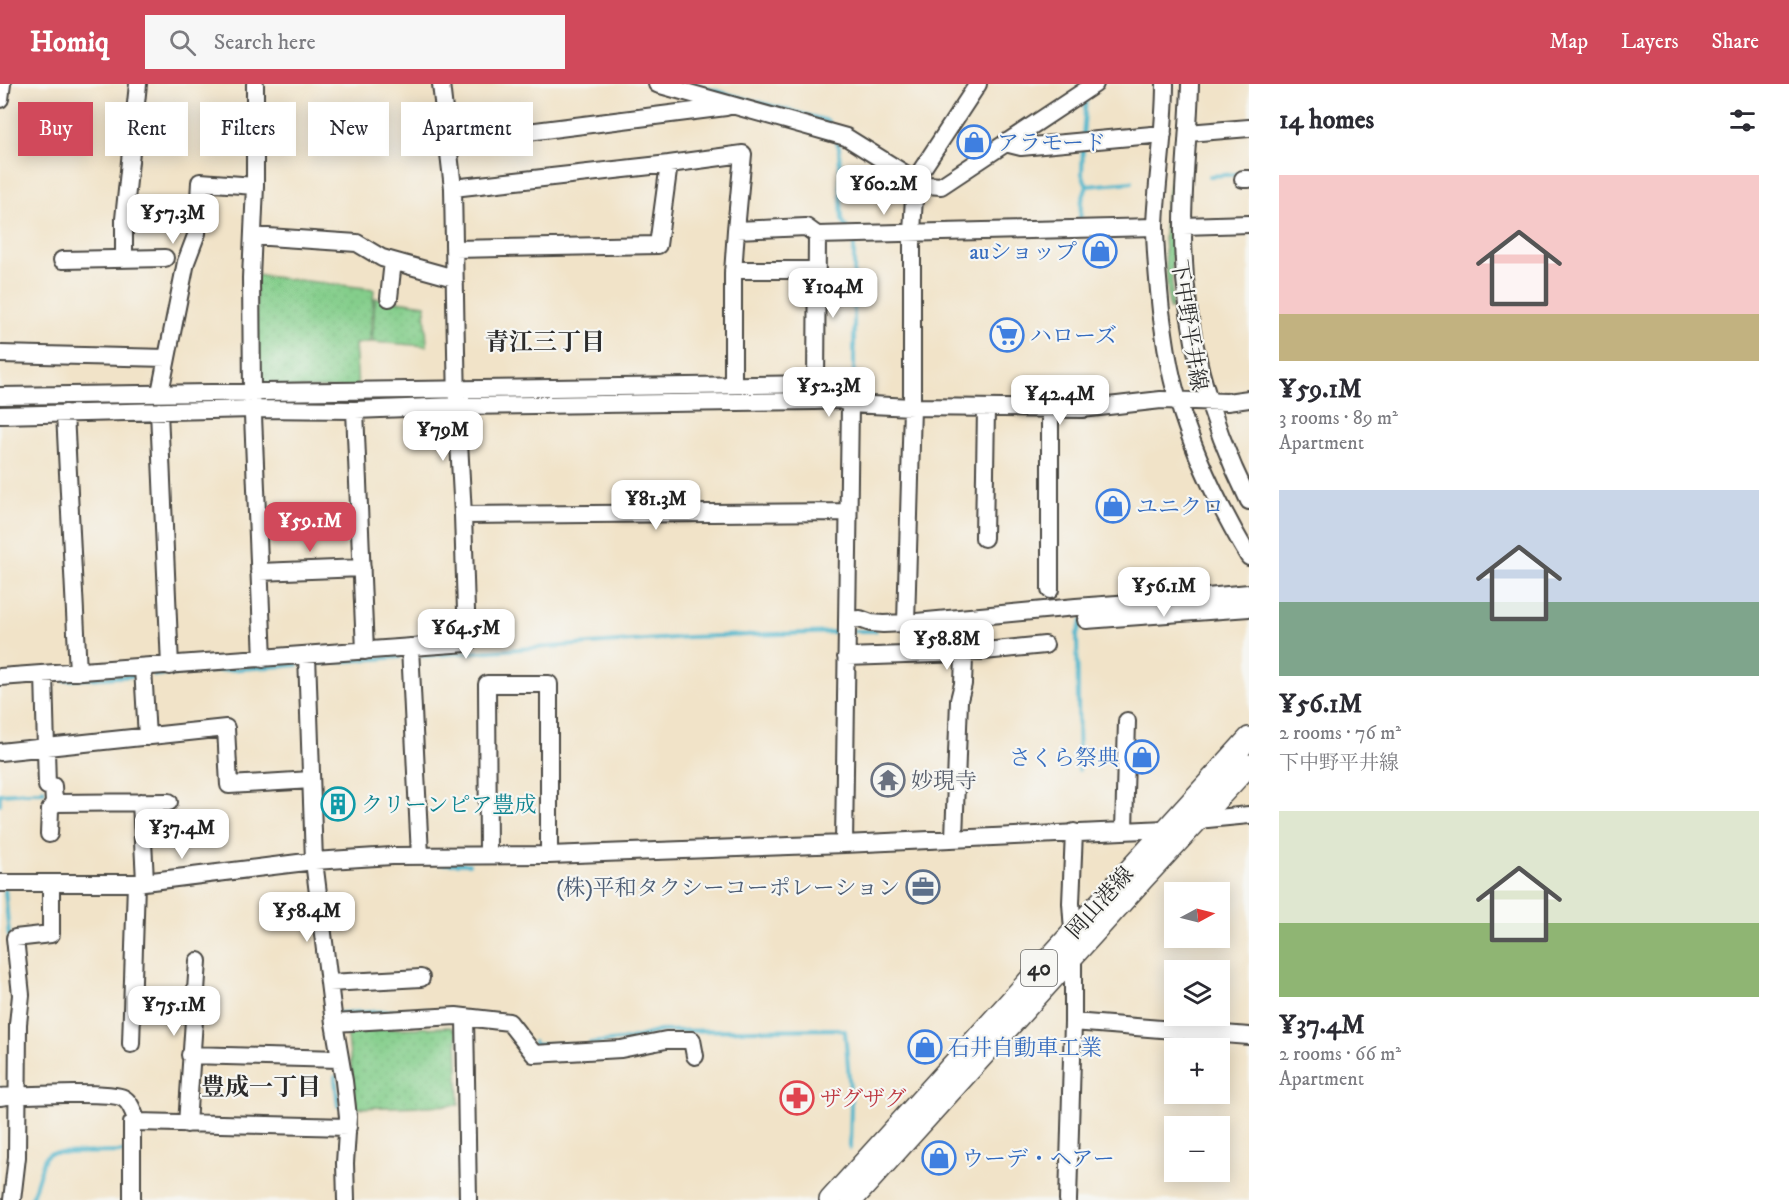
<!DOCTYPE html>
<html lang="en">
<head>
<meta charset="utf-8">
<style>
	:root { --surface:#fff; --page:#f7f7f7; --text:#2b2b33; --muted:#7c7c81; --accent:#d1495b }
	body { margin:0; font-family:"IM FELL DW Pica","Noto Serif JP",serif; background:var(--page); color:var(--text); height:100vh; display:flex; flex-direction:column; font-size:22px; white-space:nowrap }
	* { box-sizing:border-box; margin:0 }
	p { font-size:20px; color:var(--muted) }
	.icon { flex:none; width:33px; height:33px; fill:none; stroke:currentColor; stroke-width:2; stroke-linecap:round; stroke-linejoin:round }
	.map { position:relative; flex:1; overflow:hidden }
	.drawer { display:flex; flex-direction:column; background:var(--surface); width:540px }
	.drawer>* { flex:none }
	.guide { position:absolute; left:18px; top:18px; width:570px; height:54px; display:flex; gap:12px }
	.needle { width:39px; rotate:83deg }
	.controls { position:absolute; left:1164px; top:798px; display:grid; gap:12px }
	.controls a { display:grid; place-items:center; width:66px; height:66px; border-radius:0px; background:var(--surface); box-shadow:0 3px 15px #0003; font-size:30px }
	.price { position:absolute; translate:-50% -51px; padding:0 14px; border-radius:12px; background:#fff; color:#222; font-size:20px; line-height:39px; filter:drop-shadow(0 2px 3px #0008) }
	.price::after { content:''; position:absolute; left:50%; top:36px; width:18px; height:14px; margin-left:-9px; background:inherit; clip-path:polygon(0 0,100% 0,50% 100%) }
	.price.selected { background:var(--accent); color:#fff }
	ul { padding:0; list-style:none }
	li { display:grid; align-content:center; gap:12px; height:318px; padding:0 30px }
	li span { display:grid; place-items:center; height:186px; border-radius:0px; color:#555 }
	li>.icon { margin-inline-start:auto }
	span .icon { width:108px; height:108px; fill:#fffc; stroke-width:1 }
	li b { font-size:26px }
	h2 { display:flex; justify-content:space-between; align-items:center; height:72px; padding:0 30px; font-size:26px }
	.tag { padding:0 21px; border-radius:0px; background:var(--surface); box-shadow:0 3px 15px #0003; font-size:21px; line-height:54px }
	.tag.selected { background:var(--accent); color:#fff }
	header { display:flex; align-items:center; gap:36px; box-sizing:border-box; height:84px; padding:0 30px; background:var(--accent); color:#fff }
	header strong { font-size:28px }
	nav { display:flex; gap:33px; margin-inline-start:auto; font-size:21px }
	.search { width:420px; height:54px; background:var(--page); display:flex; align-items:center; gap:15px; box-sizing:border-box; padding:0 21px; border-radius:0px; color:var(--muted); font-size:22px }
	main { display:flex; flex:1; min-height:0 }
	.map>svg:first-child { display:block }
	.grass { fill:#84ce8b; stroke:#587c5b; stroke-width:1.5 }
	.park { fill:url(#park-dots); stroke:#587c5b; stroke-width:1.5 }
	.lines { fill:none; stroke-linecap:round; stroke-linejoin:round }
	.stream { stroke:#4db5cb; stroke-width:4 }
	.minor-casing { stroke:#494743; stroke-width:20 }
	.major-casing { stroke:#494743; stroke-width:24 }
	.minor { stroke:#fff; stroke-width:16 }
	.major { stroke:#fff; stroke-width:21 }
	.labels { text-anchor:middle; stroke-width:4.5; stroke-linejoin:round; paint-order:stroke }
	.shield { fill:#f6f6f2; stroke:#686867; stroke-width:1.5 }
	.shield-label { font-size:21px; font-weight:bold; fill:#2b2b2b }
	.shop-label { font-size:22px; fill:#366cbe; stroke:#f6f6f2; text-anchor:start }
	.street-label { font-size:22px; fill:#2b2b2b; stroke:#f6f6f2 }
	.worship-label { font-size:22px; fill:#5b616d; stroke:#f6f6f2; text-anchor:start }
	.culture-label { font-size:22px; fill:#0d838f; stroke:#f6f6f2; text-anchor:start }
	.service-label { font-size:22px; fill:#4e5e75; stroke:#f6f6f2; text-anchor:end }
	.health-label { font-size:22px; fill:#be3a42; stroke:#f6f6f2; text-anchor:start }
	.neighbourhood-label { font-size:24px; font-weight:bold; fill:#2b2b2b; stroke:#f6f6f2 }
</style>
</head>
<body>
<header>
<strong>Homiq</strong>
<div class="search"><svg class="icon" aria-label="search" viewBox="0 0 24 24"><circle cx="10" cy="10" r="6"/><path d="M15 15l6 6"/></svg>Search here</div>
<nav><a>Map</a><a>Layers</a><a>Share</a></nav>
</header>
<main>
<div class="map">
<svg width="1249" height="1116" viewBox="0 0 1249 1116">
	<defs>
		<pattern id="park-dots" width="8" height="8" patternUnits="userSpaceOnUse" patternTransform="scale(1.5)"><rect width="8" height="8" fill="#84ce8b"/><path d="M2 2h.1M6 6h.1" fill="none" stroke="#72b178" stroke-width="1.8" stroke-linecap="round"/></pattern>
	</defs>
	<rect width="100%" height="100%" fill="#f6f6f2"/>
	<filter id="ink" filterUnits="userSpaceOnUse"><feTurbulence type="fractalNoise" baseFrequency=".0167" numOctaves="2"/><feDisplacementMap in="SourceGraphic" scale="12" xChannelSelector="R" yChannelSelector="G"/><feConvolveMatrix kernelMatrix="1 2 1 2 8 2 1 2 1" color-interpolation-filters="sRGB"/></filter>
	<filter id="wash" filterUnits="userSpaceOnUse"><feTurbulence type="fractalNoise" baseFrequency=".008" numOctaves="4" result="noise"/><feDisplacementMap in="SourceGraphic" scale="24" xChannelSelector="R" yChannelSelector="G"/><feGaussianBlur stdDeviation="1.35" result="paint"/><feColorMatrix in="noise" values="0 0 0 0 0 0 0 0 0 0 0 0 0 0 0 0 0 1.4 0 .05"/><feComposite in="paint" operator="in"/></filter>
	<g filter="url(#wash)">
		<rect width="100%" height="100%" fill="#f1e3c8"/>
		<path class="grass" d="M1172 85H1175L1172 149V225H1169L1164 155 1165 126Z"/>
		<path class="park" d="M256 191 374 205 370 258 355 260 358 304H262L257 299Z
			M375 214 425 221 427 262 372 258Z
			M450 943 455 946 457 951 459 1021 356 1024 347 946Z"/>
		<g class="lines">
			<path class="stream" d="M691 0 828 37 830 42
				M1083 53 1086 13
				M835 55 839 63 842 136 847 144
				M1210 92 1239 90
				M1087 102 1132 98
				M1080 139 1081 119 1087 102 1082 90 1083 61
				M854 305V156
				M821 308 854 305 856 315
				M732 310 803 309
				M301 317 429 315
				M0 322 126 320
				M854 547H875
				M422 572 688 553 840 548
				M318 579 400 573
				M154 591 297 581
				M65 596 134 592
				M1079 686 1077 550 1082 537
				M0 720V710L44 707 43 705
				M440 780H469
				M5 805 9 852
				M338 929 426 926
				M534 958 536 961 567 960
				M590 959 630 955 660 947 837 945 845 947 851 1018 850 1064
				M335 993 338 1022
				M31 1116 45 1073 50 1069 126 1068"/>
		</g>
	</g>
	<g filter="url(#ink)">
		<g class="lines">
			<defs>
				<path id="minor" d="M255 0V102L251 194 252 307 263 575
					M657 0 846 53 915 96 927 101 941 102 1095 0
					M1165 0C1165 47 1157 94 1155 141 1155 169 1158 198 1161 227 1165 257 1169 287 1178 316 1194 371 1220 424 1249 473
					M1190 0C1189 47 1183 94 1183 141 1182 239 1206 330 1249 417
					M0 15 2 0
					M1188 49 1249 44
					M448 58 726 23
					M1005 59 1021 63 1163 50
					M1243 95H1249
					M453 104 669 80
					M1183 142 1249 140
					M253 152 357 159 382 174 454 194
					M454 165 658 161 669 80 743 70 736 146 806 143 817 151 1155 143
					M124 175V135L138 0
					M62 176 165 174
					M733 186H816
					M389 214 393 177
					M0 270 167 274
					M733 301V189L736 146
					M160 309 186 178 197 149 200 98 255 102
					M815 310 816 300 817 151
					M0 312 816 300
					M1050 325V506
					M355 326 365 567
					M159 327 170 582
					M65 329 78 588
					M0 331 253 325 355 326 457 322 814 317 840 316 850 320 912 323 1082 325 1161 316 1227 318 1249 315
					M463 431 848 428
					M984 454 986 324
					M259 488 362 484
					M847 536 860 535 871 539 883 540 906 539 1076 523 1186 515 1249 509
					M1086 536 1249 524
					M906 539 912 323V148L915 96 978 0
					M410 563 420 772
					M307 571 314 777 334 939 344 997 348 1033 345 1079 346 1116
					M846 573 964 569 1045 561
					M143 584 147 653
					M44 590 47 702H53L54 719 169 718
					M0 593 467 559 463 431 457 322 453 104 441 0
					M0 668 226 644 229 701 311 696
					M141 718 145 797
					M1197 736 1249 731
					M1124 746 1127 637
					M49 750 50 726 54 719
					M954 754 959 616 963 600 965 546
					M844 760 850 320
					M488 771 487 600H549V771
					M0 799H136L314 777 392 772 549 771 844 760 1166 745
					M329 899 421 894
					M465 933 468 1116
					M1073 938 1249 952
					M334 939 456 932 509 938 534 970 621 965 666 956H692L695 972
					M131 960 136 799
					M190 971 340 975
					M0 1013C18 1011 111 1007 123 1014 131 1018 134 1030 137 1038L348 1043
					M187 1040 198 877
					M12 1116 17 1073 18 940 21 911 15 854 51 850V799
					M132 1116V1039L137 1038
					M1068 1116 1073 938V847L1071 819 1074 748"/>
				<path id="major" d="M830 1116 1249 654
					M852 1116 1143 795 1249 681"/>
			</defs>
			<use href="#minor" class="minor-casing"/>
			<use href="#major" class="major-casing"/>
			<use href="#minor" class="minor"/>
			<use href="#major" class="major"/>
		</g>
	</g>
	<defs>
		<symbol id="shop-ring" viewBox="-11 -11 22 22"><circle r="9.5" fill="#f6f6f2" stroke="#3f7fe0" stroke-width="1.5"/><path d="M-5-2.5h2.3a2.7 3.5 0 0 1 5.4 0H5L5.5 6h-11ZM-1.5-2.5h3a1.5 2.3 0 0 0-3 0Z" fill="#3f7fe0"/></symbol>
		<symbol id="supermarket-ring" viewBox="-11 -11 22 22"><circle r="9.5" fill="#f6f6f2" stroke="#3f7fe0" stroke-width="1.5"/><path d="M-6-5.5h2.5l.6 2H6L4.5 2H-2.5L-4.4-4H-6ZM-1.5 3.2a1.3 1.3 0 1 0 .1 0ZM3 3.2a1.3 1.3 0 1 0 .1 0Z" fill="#3f7fe0"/></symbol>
		<symbol id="temple-ring" viewBox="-11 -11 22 22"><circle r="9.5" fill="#f6f6f2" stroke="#6b7280" stroke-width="1.5"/><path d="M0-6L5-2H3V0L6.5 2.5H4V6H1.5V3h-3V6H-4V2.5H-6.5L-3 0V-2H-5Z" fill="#6b7280"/></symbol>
		<symbol id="building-ring" viewBox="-11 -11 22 22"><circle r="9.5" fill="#f6f6f2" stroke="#0f9aa8" stroke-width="1.5"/><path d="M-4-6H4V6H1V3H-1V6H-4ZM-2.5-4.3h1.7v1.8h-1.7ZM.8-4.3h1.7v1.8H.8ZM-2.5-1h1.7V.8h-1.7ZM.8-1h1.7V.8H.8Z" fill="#0f9aa8"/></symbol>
		<symbol id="office-ring" viewBox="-11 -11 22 22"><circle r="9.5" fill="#f6f6f2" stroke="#5c6f8a" stroke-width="1.5"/><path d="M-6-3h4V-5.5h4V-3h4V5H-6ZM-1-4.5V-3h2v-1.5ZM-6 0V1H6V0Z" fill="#5c6f8a"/></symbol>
		<symbol id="pharmacy-ring" viewBox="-11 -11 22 22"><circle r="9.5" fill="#f6f6f2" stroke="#e0444e" stroke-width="1.5"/><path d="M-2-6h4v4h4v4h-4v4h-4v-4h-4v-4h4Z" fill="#e0444e"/></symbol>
	</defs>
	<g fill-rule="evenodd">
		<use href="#shop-ring" x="955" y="39" width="38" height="38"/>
		<use href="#shop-ring" x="1081" y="148" width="38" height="38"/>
		<use href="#supermarket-ring" x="988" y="232" width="38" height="38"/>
		<use href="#shop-ring" x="1094" y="403" width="38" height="38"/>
		<use href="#shop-ring" x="1123" y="654" width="38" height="38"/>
		<use href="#temple-ring" x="869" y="677" width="38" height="38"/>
		<use href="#building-ring" x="319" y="701" width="38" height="38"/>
		<use href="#office-ring" x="904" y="784" width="38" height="38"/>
		<use href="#shop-ring" x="906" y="944" width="38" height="38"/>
		<use href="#pharmacy-ring" x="778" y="995" width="38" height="38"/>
		<use href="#shop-ring" x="920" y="1055" width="38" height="38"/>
	</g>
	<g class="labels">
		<rect class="shield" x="1021" y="866" width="36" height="36" rx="4.5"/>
		<g class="shield-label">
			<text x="1039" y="891">40</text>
		</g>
		<g class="shop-label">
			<text x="997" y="66">アラモード</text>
			<text x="1077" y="175" text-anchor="end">auショップ</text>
			<text x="1030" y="259">ハローズ</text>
			<text x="1136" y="430">ユニクロ</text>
			<text x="1119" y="681" text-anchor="end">さくら祭典</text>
			<text x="948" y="971">石井自動車工業</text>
			<text x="962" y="1082">ウーデ・ヘアー</text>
		</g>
		<g class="street-label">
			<text transform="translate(1190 241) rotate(81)" y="8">下中野平井線</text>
			<text transform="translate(1099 818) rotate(-48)" y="8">岡山港線</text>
		</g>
		<g class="worship-label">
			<text x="911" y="704">妙現寺</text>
		</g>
		<g class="culture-label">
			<text x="361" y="728">クリーンピア豊成</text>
		</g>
		<g class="service-label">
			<text x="900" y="811">(株)平和タクシーコーポレーション</text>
		</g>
		<g class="health-label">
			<text x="820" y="1022">ザグザグ</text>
		</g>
		<g class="neighbourhood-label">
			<text x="545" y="266">青江三丁目</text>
			<text x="261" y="1011">豊成一丁目</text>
		</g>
	</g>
</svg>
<div class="controls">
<a><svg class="needle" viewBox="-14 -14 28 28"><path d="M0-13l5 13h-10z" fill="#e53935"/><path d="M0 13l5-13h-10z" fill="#7c7c81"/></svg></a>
<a><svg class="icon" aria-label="layers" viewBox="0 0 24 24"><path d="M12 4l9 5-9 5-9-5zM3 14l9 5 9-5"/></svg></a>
<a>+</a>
<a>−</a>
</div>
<b class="price" style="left:884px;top:132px">¥60.2M</b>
<b class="price" style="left:173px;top:161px">¥57.3M</b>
<b class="price" style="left:833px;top:235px">¥104M</b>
<b class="price" style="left:829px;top:334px">¥52.3M</b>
<b class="price" style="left:1060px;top:342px">¥42.4M</b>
<b class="price" style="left:443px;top:378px">¥79M</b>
<b class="price" style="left:656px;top:447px">¥81.3M</b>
<b class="price selected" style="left:310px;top:469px">¥59.1M</b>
<b class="price" style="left:1164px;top:534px">¥56.1M</b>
<b class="price" style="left:466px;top:576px">¥64.5M</b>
<b class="price" style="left:947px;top:587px">¥58.8M</b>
<b class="price" style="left:182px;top:776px">¥37.4M</b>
<b class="price" style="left:307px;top:859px">¥58.4M</b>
<b class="price" style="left:174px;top:953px">¥75.1M</b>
<div class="guide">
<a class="tag selected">Buy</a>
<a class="tag">Rent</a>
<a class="tag">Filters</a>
<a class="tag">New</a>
<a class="tag">Apartment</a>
</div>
</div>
<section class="drawer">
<h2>14 homes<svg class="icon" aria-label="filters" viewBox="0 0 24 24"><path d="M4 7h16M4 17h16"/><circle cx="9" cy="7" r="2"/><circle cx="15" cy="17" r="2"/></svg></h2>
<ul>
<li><span style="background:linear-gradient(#f6c9c9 75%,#c2b280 0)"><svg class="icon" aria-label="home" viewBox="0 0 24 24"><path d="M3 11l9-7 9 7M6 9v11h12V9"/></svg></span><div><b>¥59.1M</b><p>3 rooms · 89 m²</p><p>Apartment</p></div></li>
<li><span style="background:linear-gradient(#c9d6e8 60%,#7fa58c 0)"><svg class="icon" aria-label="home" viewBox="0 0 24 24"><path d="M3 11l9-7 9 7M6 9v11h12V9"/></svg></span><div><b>¥56.1M</b><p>2 rooms · 76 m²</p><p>下中野平井線</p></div></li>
<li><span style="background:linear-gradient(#dfe7d0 60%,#8fb573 0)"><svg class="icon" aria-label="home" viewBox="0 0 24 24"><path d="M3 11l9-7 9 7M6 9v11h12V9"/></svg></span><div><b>¥37.4M</b><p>2 rooms · 66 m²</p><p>Apartment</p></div></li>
</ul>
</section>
</main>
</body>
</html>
